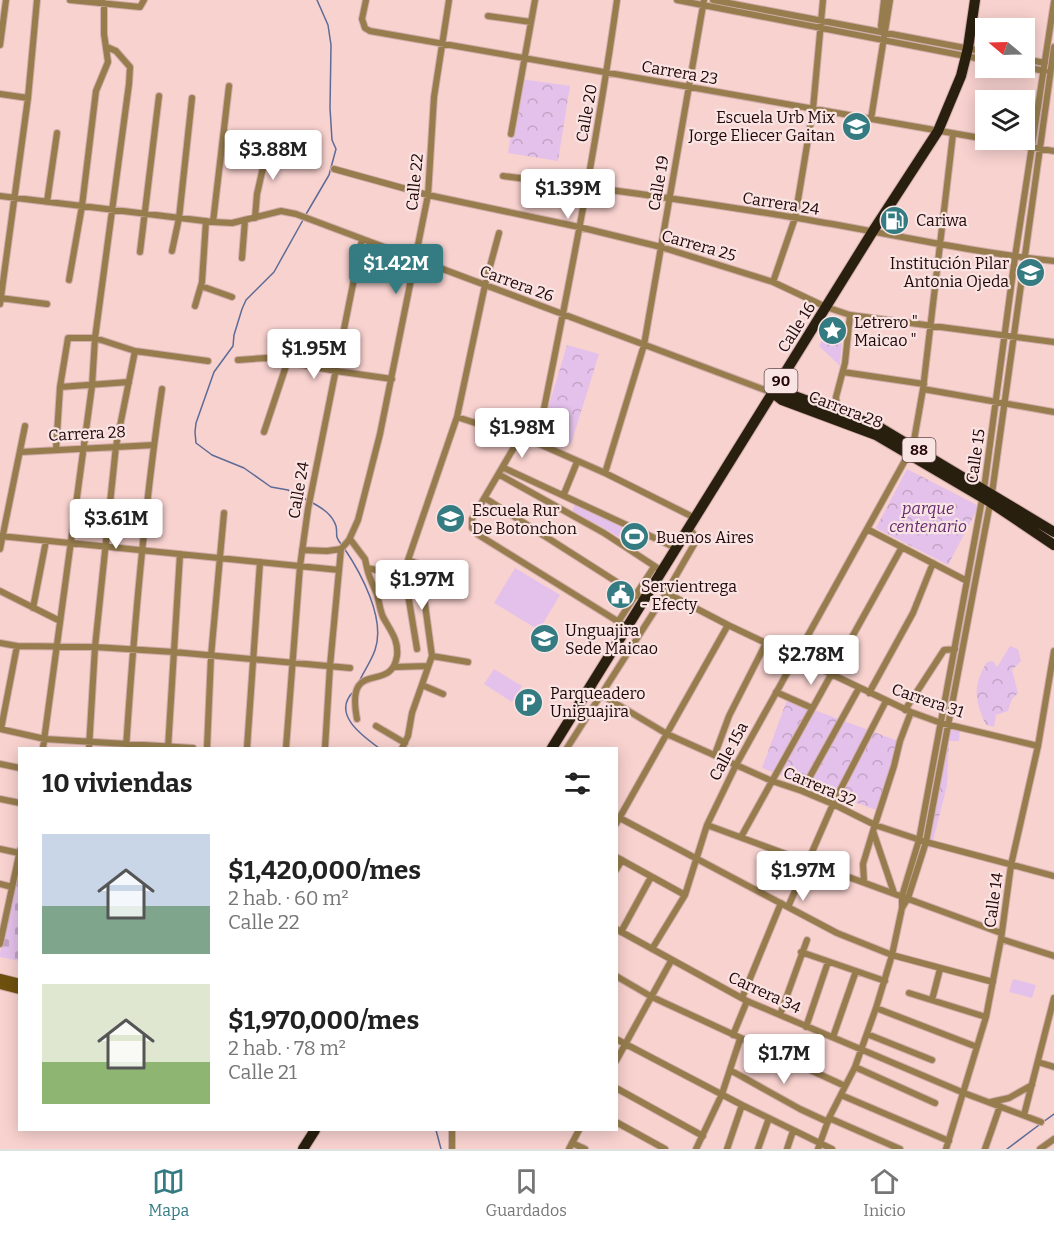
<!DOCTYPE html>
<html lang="es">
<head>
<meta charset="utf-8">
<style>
	:root { --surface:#fff; --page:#f2f2f2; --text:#222; --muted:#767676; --line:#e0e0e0; --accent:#347c82 }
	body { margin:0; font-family:Bitter,serif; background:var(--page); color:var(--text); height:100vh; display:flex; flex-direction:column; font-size:22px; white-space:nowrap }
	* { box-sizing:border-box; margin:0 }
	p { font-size:20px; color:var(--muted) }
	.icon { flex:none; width:33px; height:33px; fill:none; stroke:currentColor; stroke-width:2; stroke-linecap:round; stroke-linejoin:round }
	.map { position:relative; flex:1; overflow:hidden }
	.sheet { position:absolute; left:18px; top:747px; width:600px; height:384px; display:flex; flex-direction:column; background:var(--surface); border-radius:0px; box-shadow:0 3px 15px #0003 }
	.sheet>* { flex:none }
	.needle { width:39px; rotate:289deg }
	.buttons { position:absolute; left:975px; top:18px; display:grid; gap:12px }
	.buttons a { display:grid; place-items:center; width:60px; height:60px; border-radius:0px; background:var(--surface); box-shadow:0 3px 15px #0003; font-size:30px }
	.price { position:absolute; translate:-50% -51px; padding:0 14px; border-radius:6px; background:#fff; color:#222; font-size:20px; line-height:39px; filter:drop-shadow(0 2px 3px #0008) }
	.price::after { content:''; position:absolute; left:50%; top:36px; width:18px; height:14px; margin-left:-9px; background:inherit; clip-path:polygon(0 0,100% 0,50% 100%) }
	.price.selected { background:var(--accent); color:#fff }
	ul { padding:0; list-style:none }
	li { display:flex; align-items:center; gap:18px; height:150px; padding:0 24px }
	li span { display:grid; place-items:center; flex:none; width:168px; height:120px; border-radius:0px; color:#555 }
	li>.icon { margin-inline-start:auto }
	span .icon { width:72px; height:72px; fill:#fffc; stroke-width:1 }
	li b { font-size:26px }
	h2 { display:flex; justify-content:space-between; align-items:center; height:72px; padding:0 24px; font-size:26px }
	.tab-bar { display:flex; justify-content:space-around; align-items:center; height:84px; border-top:2px solid var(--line); background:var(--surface); font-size:16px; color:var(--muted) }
	.tab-bar a { display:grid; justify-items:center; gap:3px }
	.tab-bar .selected { color:var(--accent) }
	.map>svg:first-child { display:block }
	.cemetery { fill:url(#cemetery-stones) }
	.park { fill:url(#park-crowns) }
	.pitch { fill:#e4c1ea }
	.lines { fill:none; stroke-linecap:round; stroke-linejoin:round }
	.stream { stroke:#5d6b97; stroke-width:1.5 }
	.street-casing { stroke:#d2adab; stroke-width:8 }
	.secondary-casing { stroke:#d2adab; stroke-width:10 }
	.highway-casing { stroke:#d2adab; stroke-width:12 }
	.street { stroke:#977d4e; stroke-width:6 }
	.secondary { stroke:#6e510f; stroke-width:8 }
	.highway { stroke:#291f0e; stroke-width:10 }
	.labels { text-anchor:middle; stroke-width:4.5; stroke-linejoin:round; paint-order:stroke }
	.shield { fill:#f8e4e3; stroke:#644848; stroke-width:1.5 }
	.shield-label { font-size:15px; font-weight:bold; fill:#240506 }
	.street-label { font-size:16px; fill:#240506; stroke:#f8e4e3 }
	.poi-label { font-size:16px; fill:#240506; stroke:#f8e4e3; text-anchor:start }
	.park-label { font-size:16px; font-style:italic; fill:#662970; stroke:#f8e4e3 }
</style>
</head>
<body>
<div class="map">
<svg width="1054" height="1149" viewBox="0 0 1054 1149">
	<defs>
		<pattern id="cemetery-stones" width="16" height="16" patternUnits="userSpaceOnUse" patternTransform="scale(1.5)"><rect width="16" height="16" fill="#e4c1ea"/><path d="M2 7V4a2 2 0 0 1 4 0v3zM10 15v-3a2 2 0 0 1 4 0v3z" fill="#c3a4c7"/></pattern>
		<pattern id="park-crowns" width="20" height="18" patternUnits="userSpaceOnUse" patternTransform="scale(1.5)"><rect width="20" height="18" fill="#e4c1ea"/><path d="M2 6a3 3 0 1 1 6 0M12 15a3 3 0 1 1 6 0" fill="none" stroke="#c3a4c7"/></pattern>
	</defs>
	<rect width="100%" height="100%" fill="#f8d2cf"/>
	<path class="cemetery" d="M19 862V961L0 957V953Z"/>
	<path class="park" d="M521 79 570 86 558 161 508 153Z
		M832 320 843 321 840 366 819 346Z
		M567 345 599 354 571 444 540 435Z
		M907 469 979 506 948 565 876 528Z
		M575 503 603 513 597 524 572 513Z
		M1010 646 1018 649 1021 661 1012 670 1018 693 1012 699 1008 711 996 715 994 727 986 725C975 701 972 686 987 662L993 661 997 667Z
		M787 700 901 742 876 810 762 768Z
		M943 726H960L959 741H949L947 785 931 849 922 843 937 746Z"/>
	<path class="pitch" d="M603 513 649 536 642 549 620 538 624 531 619 537 597 524Z
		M515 568 560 595 539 630 494 603Z
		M494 669 522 686 512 702 484 684Z
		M1013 979 1036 985 1032 998 1009 992Z"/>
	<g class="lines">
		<path class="stream" d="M305 216 329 175 336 149 332 140 330 108 331 45 328 25 317 0
			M303 220 274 272 246 300 242 309 234 335 233 346 214 372 196 423 195 432 196 443 212 455 244 468 271 487 288 490 307 500
			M311 502C322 508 332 514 336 526 338 535 334 535 341 544
			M344 548C361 573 386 619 375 650 371 662 363 672 358 684
			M354 691C331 713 361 735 379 748
			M1043 1122 1054 1114
			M436 1130 441 1149
			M1007 1149 1039 1125"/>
		<defs>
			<path id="street" d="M70 0 140 7 144 0
				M366 0 362 19 365 28 370 31 986 139
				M677 0 986 60
				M713 0 986 52
				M488 16 531 22
				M884 33 881 26 884 0
				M0 45 6 0
				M1024 59 1045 63
				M1024 67 1045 71
				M0 94 28 98
				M871 119 890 0
				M511 134 535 0
				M987 140 1054 151
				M334 169 428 195 579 227 661 247 773 282 826 307 850 315 1054 342
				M503 176C601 188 700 202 797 218 883 232 968 252 1054 261
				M0 196 213 222 232 223 281 211 296 214 773 393
				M47 202 57 133
				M255 218 257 194 269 141
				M213 222 229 86
				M172 251 179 218 192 98
				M140 252 159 96
				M242 258 245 220
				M69 280 82 206 96 91 108 62 104 34V3
				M773 282 795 218 813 109 823 0
				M201 286 232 297
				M0 298 47 304
				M0 304 28 98 37 0
				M195 306 202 282 206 221
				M238 360 266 358 336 371 392 379
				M843 372 924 384
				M60 387 129 382
				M923 389 1054 412
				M837 411 836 397 845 363 850 315
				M457 417 537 443 605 473 695 518
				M264 432 287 363
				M523 438 516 444 472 519V528L477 534 627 627
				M537 443C567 296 596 149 617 0
				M56 450 60 387 68 338H95L135 351 208 361
				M21 452 154 445
				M504 468 676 548
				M605 473 644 345 704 0
				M500 475 604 533 662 571
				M564 494 577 462
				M485 498 645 600
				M867 529 967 581
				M0 536 339 570
				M350 539 365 559 367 568 405 576
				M0 549 25 426
				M341 549 349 540 358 520 380 434 428 195 434 97 449 0
				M302 550 327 551 341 549
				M408 560 456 578
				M653 586 728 625 911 712 941 723 1038 746
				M0 591 60 621
				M33 608 46 541
				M618 622 654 567
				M0 643 17 646 95 647 174 652 350 668
				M417 649 405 576 408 560 457 417 485 285 499 233
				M432 656 468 662
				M395 667 428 666
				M422 685 443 694
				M590 688 667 734 772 781 802 791 833 804 875 825 926 842 1054 876
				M776 692 812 708
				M869 693 913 613 933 563
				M905 710 944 650 955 649
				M357 719C345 656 391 695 397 656 399 640 390 630 383 617 380 610 379 602 377 594 373 585 369 578 367 568
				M376 726 405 743
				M0 729 45 739 193 748
				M1 729 17 646
				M43 748 92 386 95 338 129 84 130 67 116 51 107 47
				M89 748 95 647 116 446 135 351
				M126 748C134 628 144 508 162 389
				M168 748 180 554
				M207 748 211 656 224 513
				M247 748 260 562
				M286 748 300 566 308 509 362 239
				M325 748 330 666 341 549
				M402 748 408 736 412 713 432 656 424 597
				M567 748 666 593 696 541V537L689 528
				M715 754 729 716 766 643
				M0 764 20 768
				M802 791 859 688
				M0 799 20 803
				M616 816 837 933 892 955 993 982
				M616 824 728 625
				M707 825 1001 933
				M741 837 902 547
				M0 849 19 853
				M616 857 685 895
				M616 870 622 860
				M864 882 863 864 873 831
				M0 884 12 887
				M894 893 873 831 894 766 900 741 911 712
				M788 907 833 804 886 701
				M902 908 908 898 926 842 992 493 1054 47
				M616 929 747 1001 964 1093 1041 1122
				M621 932 651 877
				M1001 939 1054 956
				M0 944 20 850
				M652 949 685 895 707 825 736 765 913 446 923 389 953 134
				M801 952 885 981
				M616 976 652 997 845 1086
				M909 993 986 1017
				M742 998 781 903
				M932 1000 940 969
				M876 1008 977 1047
				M780 1015 807 940
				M806 1027 828 962
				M867 1034 932 1060
				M733 1035 747 1001
				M833 1037 856 971
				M616 1039 742 1105 832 1149
				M616 1061 671 961
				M1038 1062 1054 1067
				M855 1067 935 1103
				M730 1070 800 1109 828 1122
				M616 1088 703 1136
				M841 1095 949 1141
				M991 1102 1009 1098 1032 1085
				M1024 1115 1054 998
				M829 1118 900 1149
				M616 1122 665 1149
				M452 1130V1149
				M572 1143 585 1149
				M569 1149 579 1130
				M696 1149 722 1094 740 1039
				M727 1149 742 1105
				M758 1149 769 1118
				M787 1149 793 1131
				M818 1149 829 1118 855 1067 876 1008 892 955 902 908V896L919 840 984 489 1015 257 1054 2
				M946 1149 986 1017 1001 939 1011 865 1038 746 1054 651
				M985 1149 1000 1106
				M1040 1149 1054 1139"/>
			<path id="secondary" d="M0 978 20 983
				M0 985 20 990"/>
			<path id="highway" d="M773 393 782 400 876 435 990 502 1054 545
				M773 393H786L879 427 1054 532
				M552 748 873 231 938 131 961 76 968 48 975 0
				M303 1149 315 1130"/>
		</defs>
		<use href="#street" class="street-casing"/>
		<use href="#secondary" class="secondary-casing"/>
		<use href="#highway" class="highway-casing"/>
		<use href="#street" class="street"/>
		<use href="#secondary" class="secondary"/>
		<use href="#highway" class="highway"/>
	</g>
	<defs>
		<symbol id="school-disc" viewBox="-11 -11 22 22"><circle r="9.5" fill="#347c82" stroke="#f8e4e3"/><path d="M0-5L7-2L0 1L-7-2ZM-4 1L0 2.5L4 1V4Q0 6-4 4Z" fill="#fff"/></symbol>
		<symbol id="fuel-disc" viewBox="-11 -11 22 22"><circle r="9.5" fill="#347c82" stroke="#f8e4e3"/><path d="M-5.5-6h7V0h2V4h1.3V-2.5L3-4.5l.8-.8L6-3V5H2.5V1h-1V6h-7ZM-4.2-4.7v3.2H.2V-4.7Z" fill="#fff"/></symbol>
		<symbol id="sight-disc" viewBox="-11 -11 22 22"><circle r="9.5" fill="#347c82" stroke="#f8e4e3"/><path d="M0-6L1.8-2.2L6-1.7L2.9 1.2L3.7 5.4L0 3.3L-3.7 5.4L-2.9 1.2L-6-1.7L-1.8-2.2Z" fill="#fff"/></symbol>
		<symbol id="stadium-disc" viewBox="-11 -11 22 22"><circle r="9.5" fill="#347c82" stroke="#f8e4e3"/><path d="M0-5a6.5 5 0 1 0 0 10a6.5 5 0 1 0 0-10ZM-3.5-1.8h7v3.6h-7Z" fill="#fff"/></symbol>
		<symbol id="civic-disc" viewBox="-11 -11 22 22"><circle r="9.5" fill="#347c82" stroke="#f8e4e3"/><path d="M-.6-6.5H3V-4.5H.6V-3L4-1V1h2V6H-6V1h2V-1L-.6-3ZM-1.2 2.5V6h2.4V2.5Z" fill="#fff"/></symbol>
		<symbol id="university-disc" viewBox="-11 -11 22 22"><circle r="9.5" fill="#347c82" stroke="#f8e4e3"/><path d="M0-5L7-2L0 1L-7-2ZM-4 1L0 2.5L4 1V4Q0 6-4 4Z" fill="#fff"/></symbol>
		<symbol id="parking-disc" viewBox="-11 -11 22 22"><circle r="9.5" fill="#347c82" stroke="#f8e4e3"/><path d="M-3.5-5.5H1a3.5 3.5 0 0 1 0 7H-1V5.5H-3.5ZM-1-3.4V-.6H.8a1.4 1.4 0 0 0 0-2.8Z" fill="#fff"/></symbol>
	</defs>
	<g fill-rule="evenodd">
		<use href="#school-disc" x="840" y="110" width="33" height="33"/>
		<use href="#fuel-disc" x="878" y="204" width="33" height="33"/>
		<use href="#school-disc" x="1014" y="256" width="33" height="33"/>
		<use href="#sight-disc" x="816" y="314" width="33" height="33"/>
		<use href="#school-disc" x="434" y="502" width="33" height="33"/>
		<use href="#stadium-disc" x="618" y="520" width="33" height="33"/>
		<use href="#civic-disc" x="604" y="578" width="33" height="33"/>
		<use href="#university-disc" x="528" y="622" width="33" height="33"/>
		<use href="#parking-disc" x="512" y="686" width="33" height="33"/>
	</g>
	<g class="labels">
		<g class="shield">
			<rect x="764.5" y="369" width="33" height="24" rx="4.5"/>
			<rect x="902.5" y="438" width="33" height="24" rx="4.5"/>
		</g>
		<g class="shield-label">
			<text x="781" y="386">90</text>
			<text x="919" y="455">88</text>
		</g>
		<g class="street-label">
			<text transform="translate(680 72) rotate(10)" y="6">Carrera 23</text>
			<text transform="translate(586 113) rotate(-80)" y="6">Calle 20</text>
			<text transform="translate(414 182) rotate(-84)" y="6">Calle 22</text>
			<text transform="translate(658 183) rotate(-80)" y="6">Calle 19</text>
			<text transform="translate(781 203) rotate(9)" y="6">Carrera 24</text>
			<text transform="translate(699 245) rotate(16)" y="6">Carrera 25</text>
			<text transform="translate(517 283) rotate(20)" y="6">Carrera 26</text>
			<text transform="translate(796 327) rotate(-58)" y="6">Calle 16</text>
			<text transform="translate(846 409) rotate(21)" y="6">Carrera 28</text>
			<text transform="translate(87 433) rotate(-3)" y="6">Carrera 28</text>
			<text transform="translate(975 456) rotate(-82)" y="6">Calle 15</text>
			<text transform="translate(298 490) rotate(-80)" y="6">Calle 24</text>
			<text transform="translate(928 700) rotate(19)" y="6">Carrera 31</text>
			<text transform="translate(728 751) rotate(-62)" y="6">Calle 15a</text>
			<text transform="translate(820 786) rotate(23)" y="6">Carrera 32</text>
			<text transform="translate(993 900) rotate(-82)" y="6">Calle 14</text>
			<text transform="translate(765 992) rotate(25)" y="6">Carrera 34</text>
		</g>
		<g class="poi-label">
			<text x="835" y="123" text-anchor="end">Escuela Urb Mix<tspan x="835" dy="18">Jorge Eliecer Gaitan</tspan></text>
			<text x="916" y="226">Cariwa</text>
			<text x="1009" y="269" text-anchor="end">Institución Pilar<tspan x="1009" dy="18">Antonia Ojeda</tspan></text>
			<text x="854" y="328">Letrero "<tspan x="854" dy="18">Maicao "</tspan></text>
			<text x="472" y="516">Escuela Rur<tspan x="472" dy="18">De Botonchon</tspan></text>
			<text x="656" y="543">Buenos Aires</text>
			<text x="641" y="592">Servientrega<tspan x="641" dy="18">- Efecty</tspan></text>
			<text x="565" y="636">Unguajira<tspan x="565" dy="18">Sede Maicao</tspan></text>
			<text x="550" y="699">Parqueadero<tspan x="550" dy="18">Uniguajira</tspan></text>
		</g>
		<g class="park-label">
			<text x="928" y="514">parque<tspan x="928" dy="18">centenario</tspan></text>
		</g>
	</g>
</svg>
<div class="buttons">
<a><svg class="needle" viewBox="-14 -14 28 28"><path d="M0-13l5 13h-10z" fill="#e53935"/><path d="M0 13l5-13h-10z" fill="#767676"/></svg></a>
<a><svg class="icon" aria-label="layers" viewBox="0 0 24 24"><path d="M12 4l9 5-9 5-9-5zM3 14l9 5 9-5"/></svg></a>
</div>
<b class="price" style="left:273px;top:181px">$3.88M</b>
<b class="price" style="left:568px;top:220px">$1.39M</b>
<b class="price selected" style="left:396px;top:295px">$1.42M</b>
<b class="price" style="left:314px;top:380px">$1.95M</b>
<b class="price" style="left:522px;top:459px">$1.98M</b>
<b class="price" style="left:116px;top:550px">$3.61M</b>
<b class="price" style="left:422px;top:611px">$1.97M</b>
<b class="price" style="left:811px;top:686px">$2.78M</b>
<b class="price" style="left:803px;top:902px">$1.97M</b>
<b class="price" style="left:784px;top:1085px">$1.7M</b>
<section class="sheet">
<h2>10 viviendas<svg class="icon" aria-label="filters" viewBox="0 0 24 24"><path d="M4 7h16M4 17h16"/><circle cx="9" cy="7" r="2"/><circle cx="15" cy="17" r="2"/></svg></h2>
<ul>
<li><span style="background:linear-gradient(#c9d6e8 60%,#7fa58c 0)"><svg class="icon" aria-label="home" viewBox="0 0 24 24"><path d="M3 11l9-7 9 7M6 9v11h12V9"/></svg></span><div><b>$1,420,000/mes</b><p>2 hab. · 60 m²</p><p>Calle 22</p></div></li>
<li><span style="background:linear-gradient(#dfe7d0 65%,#8fb573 0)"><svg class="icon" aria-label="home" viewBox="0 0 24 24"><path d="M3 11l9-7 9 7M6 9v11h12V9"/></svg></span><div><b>$1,970,000/mes</b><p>2 hab. · 78 m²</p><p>Calle 21</p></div></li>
</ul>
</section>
</div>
<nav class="tab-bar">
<a class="selected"><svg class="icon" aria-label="map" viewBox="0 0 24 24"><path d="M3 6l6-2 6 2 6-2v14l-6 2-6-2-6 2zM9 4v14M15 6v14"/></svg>Mapa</a>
<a><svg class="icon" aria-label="saved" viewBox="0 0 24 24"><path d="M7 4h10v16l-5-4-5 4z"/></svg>Guardados</a>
<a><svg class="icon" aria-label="home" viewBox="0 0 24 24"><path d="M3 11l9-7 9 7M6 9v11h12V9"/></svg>Inicio</a>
</nav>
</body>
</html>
